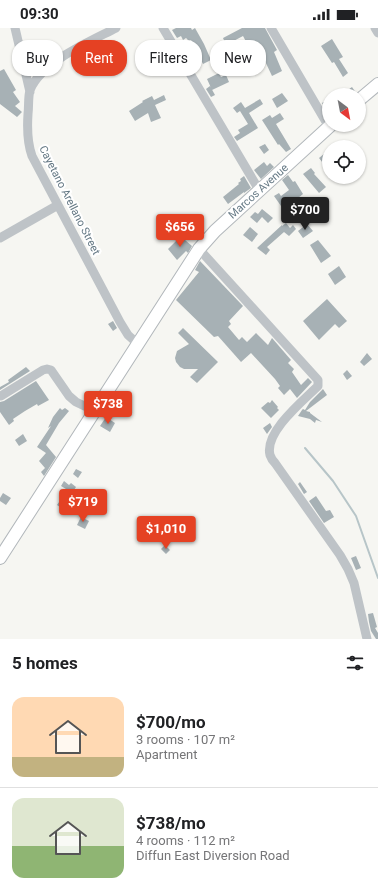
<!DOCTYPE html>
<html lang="en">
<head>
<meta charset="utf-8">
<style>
	:root { --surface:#fff; --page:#f6f6f6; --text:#202124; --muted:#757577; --line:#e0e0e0; --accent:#e54123 }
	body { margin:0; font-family:Roboto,sans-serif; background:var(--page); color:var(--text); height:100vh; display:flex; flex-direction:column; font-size:15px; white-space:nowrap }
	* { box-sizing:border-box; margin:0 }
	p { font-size:13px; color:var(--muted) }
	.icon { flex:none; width:22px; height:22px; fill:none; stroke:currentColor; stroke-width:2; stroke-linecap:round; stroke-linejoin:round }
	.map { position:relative; height:611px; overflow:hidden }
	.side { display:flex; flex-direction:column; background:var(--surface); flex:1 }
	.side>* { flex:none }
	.guide { position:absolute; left:12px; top:12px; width:354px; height:36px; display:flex; gap:8px }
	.needle { width:26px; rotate:148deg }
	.controls { position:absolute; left:322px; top:60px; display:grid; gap:8px }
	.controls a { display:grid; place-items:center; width:44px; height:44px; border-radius:50%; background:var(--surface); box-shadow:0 1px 3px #0004; font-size:20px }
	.price { position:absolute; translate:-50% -34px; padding:0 9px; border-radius:4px; background:var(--accent); color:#fff; font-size:13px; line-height:26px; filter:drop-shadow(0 1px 2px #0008) }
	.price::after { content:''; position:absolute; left:50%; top:24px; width:12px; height:9px; margin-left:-6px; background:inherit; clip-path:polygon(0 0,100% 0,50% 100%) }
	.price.selected { background:#222; color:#fff }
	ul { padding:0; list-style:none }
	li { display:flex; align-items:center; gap:12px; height:100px; padding:0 12px }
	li+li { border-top:1px solid var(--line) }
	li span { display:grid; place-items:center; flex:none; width:112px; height:80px; border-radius:12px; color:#555 }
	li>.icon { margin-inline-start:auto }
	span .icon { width:48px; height:48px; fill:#fffc; stroke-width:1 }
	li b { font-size:17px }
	h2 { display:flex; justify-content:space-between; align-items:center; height:48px; padding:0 12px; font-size:17px }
	.pill { padding:0 14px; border-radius:16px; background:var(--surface); box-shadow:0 1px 3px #0004; font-size:14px; line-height:36px }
	.pill.selected { background:var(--accent); color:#fff }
	.status { display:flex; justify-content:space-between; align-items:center; height:28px; padding:0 20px; background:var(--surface); direction:ltr }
	.status svg { height:11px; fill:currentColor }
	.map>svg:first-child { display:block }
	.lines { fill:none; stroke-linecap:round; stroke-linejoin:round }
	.stream { stroke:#b7c5c8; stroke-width:2 }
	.building { fill:#a7b1b5 }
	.major-casing { stroke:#b2b7bb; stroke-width:14 }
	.minor { stroke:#bec3c7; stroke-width:9 }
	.major { stroke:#fff; stroke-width:12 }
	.labels { text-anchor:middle; stroke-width:4; stroke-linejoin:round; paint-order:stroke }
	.street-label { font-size:11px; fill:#647884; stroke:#fff }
</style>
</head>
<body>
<div class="status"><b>09:30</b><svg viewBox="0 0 49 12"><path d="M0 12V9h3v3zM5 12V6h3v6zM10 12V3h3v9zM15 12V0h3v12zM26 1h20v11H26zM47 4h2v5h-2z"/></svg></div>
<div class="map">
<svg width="378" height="611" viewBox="0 0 378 611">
	<rect width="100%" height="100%" fill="#f6f6f2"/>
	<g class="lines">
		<path class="stream" d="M305 420 333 453 356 488 378 550"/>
	</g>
	<path class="building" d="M176 0H191L192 2 195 0 204 16 211 32 203 36 201 32 198 33 196 28 200 26 191 12 189 13 186 10 183 12 181 8 177 10 172 2Z
		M242 0H265L277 22 274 24 282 43 272 48 264 31 253 37 246 26 251 23 243 8 226 17 223 10Z
		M332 11 343 29 339 31 348 45 343 49 334 34 332 35 321 18Z
		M4 41 16 62 13 64 20 74 15 78 22 84 17 89 0 76V43Z
		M219 45 221 49 226 47 229 54 212 62 207 51Z
		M210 58 215 67 211 69 206 61Z
		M352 59 356 65 354 67H347L345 64Z
		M282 65 288 73 277 80 272 71Z
		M164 67 166 72 155 77 161 90 151 94 148 85 135 93 129 83 143 74 142 73 152 68 154 72Z
		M260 71 263 76 249 85 258 100 237 113 234 109 240 105 238 102 248 96 240 83 237 85 233 80 241 74 245 80Z
		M329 71V86L322 75Z
		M280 85 284 91 276 96 291 121 286 124 279 116 278 117 262 92 270 87 272 90Z
		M265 116 269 122 264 126 259 119Z
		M329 122V143L319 130Z
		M264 134 267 138 270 135 274 139 261 151 254 142Z
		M311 140 315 145 314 146 326 159 319 165 303 146Z
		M288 147 293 154 295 153 303 166 293 174 298 181 288 188 274 168 279 165 281 168 289 162 282 152Z
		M244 148 251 160 244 165V164L228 176 223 169 239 156 238 155 241 153 240 151Z
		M262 181 273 190 268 195 262 189 257 195 250 189 255 184 258 186Z
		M286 195 290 200 293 197 296 201 289 208 284 204 267 219 270 222 266 227 257 220 282 197V198Z
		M307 196 313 203 303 210 298 203Z
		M250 199 258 206 252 214 243 207Z
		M182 207 186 211 185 212 192 218 188 225 186 223 177 232 168 221Z
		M318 212 331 228 321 235 310 217Z
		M200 233 243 278 229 293 231 296 228 299 239 312 242 309 247 314 256 305 268 317 272 310 291 332 288 335 294 341 292 344 301 357 308 350 312 354 297 370 290 361 284 367 278 360 280 358 275 351 251 325 241 334 218 308 214 309 176 272 199 244 195 242Z
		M339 238 346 249 335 257 328 246Z
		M327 271 347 293 339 300 335 296 319 312 303 293Z
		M113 293 117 300 113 303 108 296Z
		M183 300 218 334 197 355 190 349 198 341H184L180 339 176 334 175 330 177 323 189 316 178 305Z
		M367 325 372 331 364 338 360 334Z
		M26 339 30 343 0 362V359L9 354 8 352Z
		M347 342 352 348 347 352 343 346Z
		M36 353 49 372 38 378 37 376 25 383 13 391 14 393 9 397 0 384V374L4 373Z
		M323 361 327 367 306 383 310 384V385L322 394 316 392 315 395 310 391 298 388 302 382 303 381 305 382 310 374Z
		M272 372 278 379 277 380 279 382 271 390 261 380 268 374 270 375Z
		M60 380 62 382 65 380 69 383 59 395 46 417 56 429 44 448 41 444 45 440 39 433 46 425 37 419 51 398 48 400 53 389Z
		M106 389 115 395 110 404 100 398Z
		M270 395 272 399 267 406 263 400Z
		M23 406 27 413 19 418 15 412Z
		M76 441 82 444 78 450 73 446Z
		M64 453 69 457 71 455 76 459 67 472 71 475 66 483 57 477 66 464 65 463 66 461 61 458Z
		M300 454 307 464 304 466 298 456Z
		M3 465 11 470 6 477 0 473V470Z
		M316 468 326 483 330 482 334 489 324 495 309 473Z
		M87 473 91 476 87 481 83 478Z
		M81 489 89 493 85 501 77 497Z
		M165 517 170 522 166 526 161 521Z
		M356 528 361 540 356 542 351 530Z
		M373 585 377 599 375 600 378 605V611H376L371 603 369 594 368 586Z"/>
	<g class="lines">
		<defs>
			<path id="major" d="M359 72 378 56
				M0 530 199 221 215 203 331 97"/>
		</defs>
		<use href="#major" class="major-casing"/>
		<path class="minor" d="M15 0 30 64
			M116 0C91 13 41 34 30 62 28 69 29 78 28 86 27 101 27 114 32 128L120 294 128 307 138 316
			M163 0 259 162
			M271 0 329 99
			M375 0 378 5
			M0 210 58 177
			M199 221 318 352V358C304 372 264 404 270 427 271 430 273 433 275 435L340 527 348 541 354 555 367 611
			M1 368 43 342 47 341 51 342 69 368 76 374 95 383"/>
		<use href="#major" class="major"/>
	</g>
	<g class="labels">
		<g class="street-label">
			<text transform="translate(258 163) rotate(-42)" y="4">Marcos Avenue</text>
			<text transform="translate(70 172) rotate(63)" y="4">Cayetano Arellano Street</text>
		</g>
	</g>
</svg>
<div class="controls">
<a><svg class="needle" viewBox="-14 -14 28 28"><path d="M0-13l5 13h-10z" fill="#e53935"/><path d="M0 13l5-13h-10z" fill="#757577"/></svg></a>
<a><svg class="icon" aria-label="locate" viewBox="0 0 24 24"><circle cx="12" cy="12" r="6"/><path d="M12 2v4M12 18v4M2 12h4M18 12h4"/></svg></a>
</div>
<b class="price selected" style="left:305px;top:203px">$700</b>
<b class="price" style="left:180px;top:220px">$656</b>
<b class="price" style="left:108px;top:397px">$738</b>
<b class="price" style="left:83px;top:495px">$719</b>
<b class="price" style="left:166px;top:522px">$1,010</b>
<div class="guide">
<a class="pill">Buy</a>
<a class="pill selected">Rent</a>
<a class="pill">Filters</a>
<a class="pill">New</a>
</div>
</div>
<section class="side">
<h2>5 homes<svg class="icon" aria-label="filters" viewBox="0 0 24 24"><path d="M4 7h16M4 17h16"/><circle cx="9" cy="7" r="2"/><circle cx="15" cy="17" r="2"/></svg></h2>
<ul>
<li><span style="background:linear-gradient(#ffd9b3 75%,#c2b280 0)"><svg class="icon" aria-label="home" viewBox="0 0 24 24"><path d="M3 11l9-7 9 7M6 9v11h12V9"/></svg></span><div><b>$700/mo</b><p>3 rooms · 107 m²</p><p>Apartment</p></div></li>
<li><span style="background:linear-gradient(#dfe7d0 60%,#8fb573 0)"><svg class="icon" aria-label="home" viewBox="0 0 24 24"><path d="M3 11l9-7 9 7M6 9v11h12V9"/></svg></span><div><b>$738/mo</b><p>4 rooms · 112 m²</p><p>Diffun East Diversion Road</p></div></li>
</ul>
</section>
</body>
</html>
